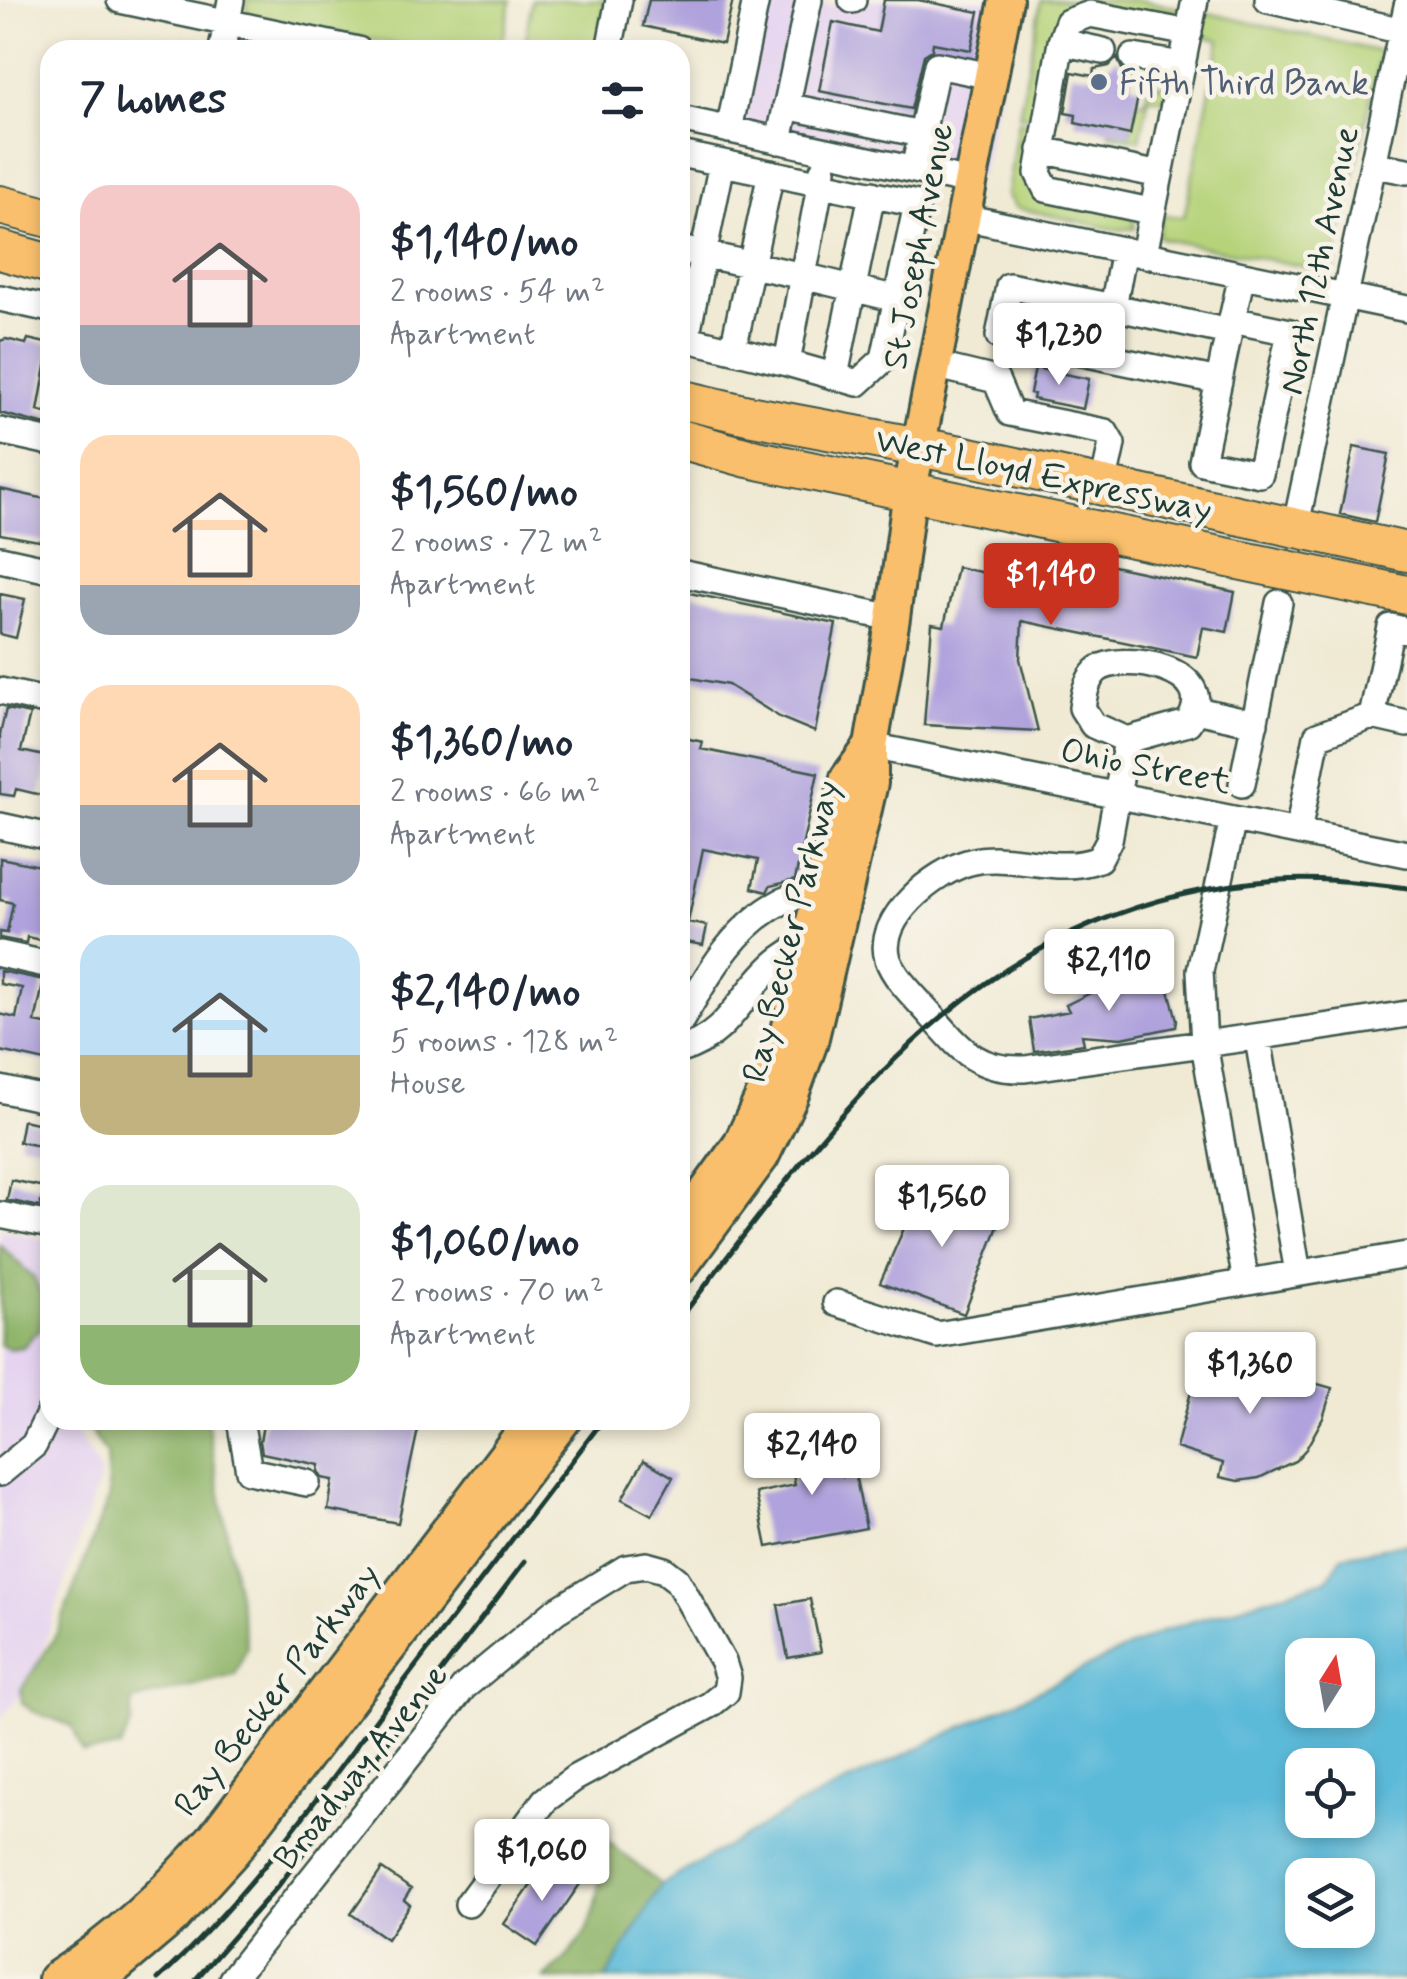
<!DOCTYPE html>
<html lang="en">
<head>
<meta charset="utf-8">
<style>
	:root { --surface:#fff; --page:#f2f2f3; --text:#1f2937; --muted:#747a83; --accent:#c8321e }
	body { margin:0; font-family:Mynerve,sans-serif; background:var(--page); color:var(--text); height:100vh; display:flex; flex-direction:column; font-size:38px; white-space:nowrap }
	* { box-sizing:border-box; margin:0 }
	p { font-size:32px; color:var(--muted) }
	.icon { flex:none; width:55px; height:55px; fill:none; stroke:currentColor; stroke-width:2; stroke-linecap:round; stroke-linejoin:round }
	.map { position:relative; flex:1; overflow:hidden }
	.sheet { position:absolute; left:40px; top:40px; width:650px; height:1390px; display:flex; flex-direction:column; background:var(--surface); border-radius:30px; box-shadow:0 5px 15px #0003 }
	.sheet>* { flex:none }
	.needle { width:65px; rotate:11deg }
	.tools { position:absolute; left:1285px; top:1638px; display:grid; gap:20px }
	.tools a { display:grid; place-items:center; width:90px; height:90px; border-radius:20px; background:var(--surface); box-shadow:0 5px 15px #0003; font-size:50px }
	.price { position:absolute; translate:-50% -85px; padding:0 22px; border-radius:10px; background:#fff; color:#222; font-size:32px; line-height:65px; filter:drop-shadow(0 2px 5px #0008) }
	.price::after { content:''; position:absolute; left:50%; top:60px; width:30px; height:22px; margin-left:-15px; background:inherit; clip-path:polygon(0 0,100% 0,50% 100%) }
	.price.on { background:var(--accent); color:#fff }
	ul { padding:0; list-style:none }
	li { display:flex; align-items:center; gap:30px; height:250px; padding:0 40px }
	li span { display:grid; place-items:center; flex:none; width:280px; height:200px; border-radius:30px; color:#555 }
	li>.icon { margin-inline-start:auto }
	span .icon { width:120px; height:120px; fill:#fffc; stroke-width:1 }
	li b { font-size:42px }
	h2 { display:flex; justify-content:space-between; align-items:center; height:120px; padding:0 40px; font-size:42px }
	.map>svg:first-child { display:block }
	.built { fill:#e5d3f1 }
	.green { fill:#b6d37a; stroke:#6a8857; stroke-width:2.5 }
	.forest { fill:#90b56a; stroke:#58794f; stroke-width:2.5 }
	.water { fill:#5bbad9; stroke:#3d7c86; stroke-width:2.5; fill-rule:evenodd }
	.building { fill:#b0a3dd }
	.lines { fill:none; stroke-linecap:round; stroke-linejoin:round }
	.minor-casing { stroke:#3e574c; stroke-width:30 }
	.major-casing { stroke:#3e574c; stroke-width:38 }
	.highway-casing { stroke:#3e574c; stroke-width:42 }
	.minor { stroke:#fff; stroke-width:25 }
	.major { stroke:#f9bf6c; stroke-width:32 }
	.highway { stroke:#f9bf6c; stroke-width:38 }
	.rail { stroke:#1f3d34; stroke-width:5 }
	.service-dot { fill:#5c6f8a; stroke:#f7f3e8; stroke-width:4 }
	.labels { text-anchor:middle; stroke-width:9; stroke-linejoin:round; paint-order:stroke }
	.service-label { font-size:35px; fill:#4e5e75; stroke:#f7f3e8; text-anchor:start }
	.street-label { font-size:35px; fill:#1f3d34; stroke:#f7f3e8 }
</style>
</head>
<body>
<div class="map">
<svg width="1407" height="1979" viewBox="0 0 1407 1979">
	<rect width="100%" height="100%" fill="#f7f3e8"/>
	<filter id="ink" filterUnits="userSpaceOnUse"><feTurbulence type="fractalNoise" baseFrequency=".01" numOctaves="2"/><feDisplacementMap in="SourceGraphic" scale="20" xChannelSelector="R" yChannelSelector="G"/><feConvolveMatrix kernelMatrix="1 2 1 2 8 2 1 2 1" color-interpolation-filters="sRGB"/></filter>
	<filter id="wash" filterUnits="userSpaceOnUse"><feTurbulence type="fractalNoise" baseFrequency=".0048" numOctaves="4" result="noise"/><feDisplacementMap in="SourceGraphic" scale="40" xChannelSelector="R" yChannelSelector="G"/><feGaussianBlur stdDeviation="2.25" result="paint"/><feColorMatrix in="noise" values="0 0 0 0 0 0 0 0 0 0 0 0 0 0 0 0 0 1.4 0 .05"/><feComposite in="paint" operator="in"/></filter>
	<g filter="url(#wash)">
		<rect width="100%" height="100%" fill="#f0ead4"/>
		<path class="built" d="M748 0H799L834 7 836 0H1019L981 177 721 121Z
			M0 1229 50 1241V1420H73L72 1427 101 1474 31 1684 0 1719Z"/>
		<path class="green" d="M246 0H511L501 50H422L252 15 247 12Z
			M532 0H605L596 50H523Z
			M1041 0H1141L1183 9 1180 23 1091 5 1078 4 1067 11 1041 120 1019 115Z
			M1208 13 1381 52 1332 272 1162 239 1157 235 1162 215 1184 217 1220 40 1203 37 1201 32 1205 15Z
			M1149 81 1167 88 1165 100 1149 97 1140 140 1109 134 1110 130 1130 134 1137 101 1145 102Z
			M1018 121 1040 126 1031 169 1133 217 1135 228 1118 230 1016 208 1007 195Z"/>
		<path class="forest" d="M0 1245 34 1278 42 1297 40 1328 23 1347 9 1349 0 1345Z
			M83 1420H207L247 1647 235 1675 132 1701V1723L120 1748 83 1753 72 1726 32 1711 22 1703 21 1690 56 1635 109 1497 106 1454Z
			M604 1838 661 1885 606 1979H544C600 1930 597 1909 604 1838Z"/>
		<path class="water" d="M1407 1543V1979H606L661 1885 793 1808 1165 1630 1328 1579 1342 1556ZM1302 1655H1358V1710H1302ZM1302 1765H1358V1820H1302ZM1302 1875H1358V1930H1302Z"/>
		<g id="blocks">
			<path class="building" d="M649 0H733L723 44 643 26Z
				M884 0H918L979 12 971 50 933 43 932 50 924 55 911 109 819 91 833 22 878 32Z
				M1117 58 1122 69 1130 73 1131 85 1140 87 1130 135 1075 123 1076 115 1065 113 1072 72 1093 76 1094 69 1109 66Z
				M6 339 26 344 28 339 50 344 38 411 49 414 46 425 0 413V341Z
				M1035 368 1089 379 1083 409 1033 399 1034 394 1030 393Z
				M1354 447 1389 454 1375 522 1340 514Z
				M0 489 50 500V543L0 534Z
				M1010 544 1235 592 1227 632 1203 627 1197 657 1022 621 1020 659 1038 731 924 725 932 624 944 626 957 567 1003 577Z
				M680 591 836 624 815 732 781 718 728 685 680 676Z
				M0 594 25 599 16 638 0 634Z
				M6 709 30 714 21 751 49 757 41 795 16 789 14 796 0 794V734Z
				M680 737 703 742 701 749 818 773 795 880 770 886 767 892 752 888 758 860 703 849 688 922 707 926 703 945 680 941Z
				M0 858 50 868V942L27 937 26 943 0 938V932L7 933 13 903 0 900Z
				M1125 970 1132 984 1155 974 1158 981 1166 979 1177 1020 1176 1027 1122 1038 1082 1035 1084 1044 1034 1051 1029 1019 1069 1011 1066 1005 1113 982 1111 977Z
				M0 971 44 980 35 1022 50 1025V1062L0 1051V1014L16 1018 22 988 0 984Z
				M23 1120 50 1126V1148L19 1142Z
				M11 1180 44 1187 40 1207 7 1200Z
				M923 1185 1002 1216 964 1314 880 1283Z
				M1202 1351 1332 1388 1323 1418 1306 1449 1295 1461 1259 1478 1238 1481 1220 1477 1223 1463 1176 1448Z
				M264 1420H420L398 1523 328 1510 333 1480 322 1478 318 1471 319 1465 262 1453 260 1441Z
				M836 1438 843 1476 855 1474 866 1528 767 1547 756 1493 795 1485 788 1447Z
				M644 1460 673 1477 652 1515 622 1499Z
				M810 1599 821 1652 788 1658 778 1605Z
				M547 1862 580 1884 537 1946 504 1924Z
				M382 1869 411 1889 404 1900 410 1905 387 1939 351 1914Z"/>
		</g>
	</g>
	<g filter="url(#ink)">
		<use href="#blocks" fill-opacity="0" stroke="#3e574c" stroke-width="2.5"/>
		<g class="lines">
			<defs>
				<path id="minor" d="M120 0 358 50
					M852 0H853
					M1268 0 1407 32
					M1061 42 1103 51
					M222 50 231 0
					M609 50 619 0
					M1133 57 1183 65
					M786 106 921 134
					M680 119 970 182
					M729 130 756 0
					M779 141 809 0
					M1041 150 1160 175
					M680 154 917 204 884 359 858 383 787 363
					M1375 165 1407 171
					M914 169 937 65 991 76
					M1150 211 1046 189 1038 173 1061 42 1068 22 1090 14 1189 33
					M963 217 1407 309
					M680 249 803 276 823 170
					M1124 250 1113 307 1009 286 999 336 1102 357 1113 307 1229 332 1202 462 1260 474 1290 332 1232 320
					M1144 254 1195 0
					M0 298 50 309
					M1229 332 1242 275
					M680 337 787 363 803 276 897 299
					M686 338 722 163
					M733 349 771 173
					M1102 357 1219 381
					M934 365 996 380 1010 413 1105 432 1112 444 1103 485
					M835 376 872 194
					M0 431 50 442
					M1295 529 1407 6
					M0 559 50 570
					M680 573 893 618
					M0 691 50 702
					M1196 710 1255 723
					M1372 716 1391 627 1407 631
					M1127 740 1093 725 1082 708C1084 695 1086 681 1096 671 1118 650 1225 668 1188 723L1127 740 1109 840 1099 859C1056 876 1012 851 970 862 935 871 875 919 888 959 894 978 917 999 930 1014 961 1049 976 1071 1025 1069 1152 1050 1280 1035 1407 1014
					M871 746 1407 854
					M1242 784 1279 603
					M1233 819 1200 971 1204 1044 1246 1282
					M0 826 50 837
					M1298 832 1317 736 1372 716 1407 724
					M0 954 50 965
					M680 1022C707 977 733 926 783 901 794 896 809 893 821 890
					M1258 1039 1298 1273
					M680 1050C731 1035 741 992 777 962 787 954 799 947 810 940
					M0 1089 50 1100
					M0 1215 50 1225
					M836 1303 937 1335 1407 1255
					M240 1420 249 1471 307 1483
					M0 1473 34 1445 50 1412
					M232 1979 464 1687 556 1611 626 1568 646 1565 664 1570 677 1580 723 1662 728 1678 726 1692 710 1705 575 1778 545 1800 468 1904"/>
				<path id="major" d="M680 1227 740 1144 781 1056 847 778 871 746
					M680 1268 762 1157 791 1097 811 1042 871 783V746L893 618 910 490 1006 0
					M55 1979C116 1939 167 1892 214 1837L532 1420
					M101 1979 173 1918 233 1852 564 1420"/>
				<path id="highway" d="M0 205 50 218
					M0 250 50 264
					M680 399 748 415 961 455 1407 552
					M680 439 748 458 1407 595"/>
			</defs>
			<use href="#minor" class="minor-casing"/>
			<use href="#major" class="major-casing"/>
			<use href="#highway" class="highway-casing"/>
			<use href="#minor" class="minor"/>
			<use href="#major" class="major"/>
			<use href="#highway" class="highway"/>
			<path class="rail" d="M680 1319C844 1103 984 902 1279 880 1322 877 1364 883 1407 888
				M158 1979C245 1901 313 1804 382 1711 455 1613 530 1517 603 1420
				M196 1979 279 1885 525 1561"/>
		</g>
	</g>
	<circle class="service-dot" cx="1099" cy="82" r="10"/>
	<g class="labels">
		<g class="service-label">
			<text x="1119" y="94">Fifth Third Bank</text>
		</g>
		<g class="street-label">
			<text transform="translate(917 246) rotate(-79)" y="12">St Joseph Avenue</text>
			<text transform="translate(1318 260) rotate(-78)" y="12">North 12th Avenue</text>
			<text transform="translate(1044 474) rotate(12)" y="12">West Lloyd Expressway</text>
			<text transform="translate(1146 765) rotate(11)" y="12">Ohio Street</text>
			<text transform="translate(790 931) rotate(-76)" y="12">Ray Becker Parkway</text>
			<text transform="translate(276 1689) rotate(-52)" y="12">Ray Becker Parkway</text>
			<text transform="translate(360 1766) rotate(-51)" y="12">Broadway Avenue</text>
		</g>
	</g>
</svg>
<div class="tools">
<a><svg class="needle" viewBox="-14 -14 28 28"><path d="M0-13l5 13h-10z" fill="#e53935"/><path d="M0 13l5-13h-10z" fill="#747a83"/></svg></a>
<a><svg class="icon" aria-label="locate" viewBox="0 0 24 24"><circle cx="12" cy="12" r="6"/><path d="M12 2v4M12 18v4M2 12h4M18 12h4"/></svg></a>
<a><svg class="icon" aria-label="layers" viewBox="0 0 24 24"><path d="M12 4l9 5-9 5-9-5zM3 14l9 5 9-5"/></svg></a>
</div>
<b class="price" style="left:1059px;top:388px">$1,230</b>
<b class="price on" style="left:1051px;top:628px">$1,140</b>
<b class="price" style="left:1109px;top:1014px">$2,110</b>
<b class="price" style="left:942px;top:1250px">$1,560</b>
<b class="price" style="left:1250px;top:1417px">$1,360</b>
<b class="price" style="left:812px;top:1498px">$2,140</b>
<b class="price" style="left:542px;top:1904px">$1,060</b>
<section class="sheet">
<h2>7 homes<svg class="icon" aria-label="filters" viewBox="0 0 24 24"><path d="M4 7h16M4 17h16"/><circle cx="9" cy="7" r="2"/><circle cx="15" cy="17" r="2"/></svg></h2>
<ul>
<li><span style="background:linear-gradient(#f6c9c9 70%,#9aa5b1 0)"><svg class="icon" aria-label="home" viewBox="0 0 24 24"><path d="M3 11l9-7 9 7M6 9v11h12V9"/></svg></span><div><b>$1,140/mo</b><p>2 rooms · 54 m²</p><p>Apartment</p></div></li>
<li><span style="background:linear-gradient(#ffd9b3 75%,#9aa5b1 0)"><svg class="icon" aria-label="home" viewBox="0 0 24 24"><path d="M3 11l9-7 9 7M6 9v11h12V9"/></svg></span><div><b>$1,560/mo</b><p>2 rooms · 72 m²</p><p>Apartment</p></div></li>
<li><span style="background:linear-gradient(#ffd9b3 60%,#9aa5b1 0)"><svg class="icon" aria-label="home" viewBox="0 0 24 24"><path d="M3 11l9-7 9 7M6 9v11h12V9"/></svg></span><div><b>$1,360/mo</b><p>2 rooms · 66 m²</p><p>Apartment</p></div></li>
<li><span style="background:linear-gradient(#bfe0f5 60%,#c2b280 0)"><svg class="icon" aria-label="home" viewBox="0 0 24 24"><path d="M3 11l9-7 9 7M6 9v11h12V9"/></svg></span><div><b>$2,140/mo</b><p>5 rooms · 128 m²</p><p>House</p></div></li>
<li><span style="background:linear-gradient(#dfe7d0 70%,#8fb573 0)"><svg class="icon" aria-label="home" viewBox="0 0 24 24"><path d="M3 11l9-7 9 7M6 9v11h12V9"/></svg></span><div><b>$1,060/mo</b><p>2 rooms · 70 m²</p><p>Apartment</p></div></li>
</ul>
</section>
</div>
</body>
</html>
